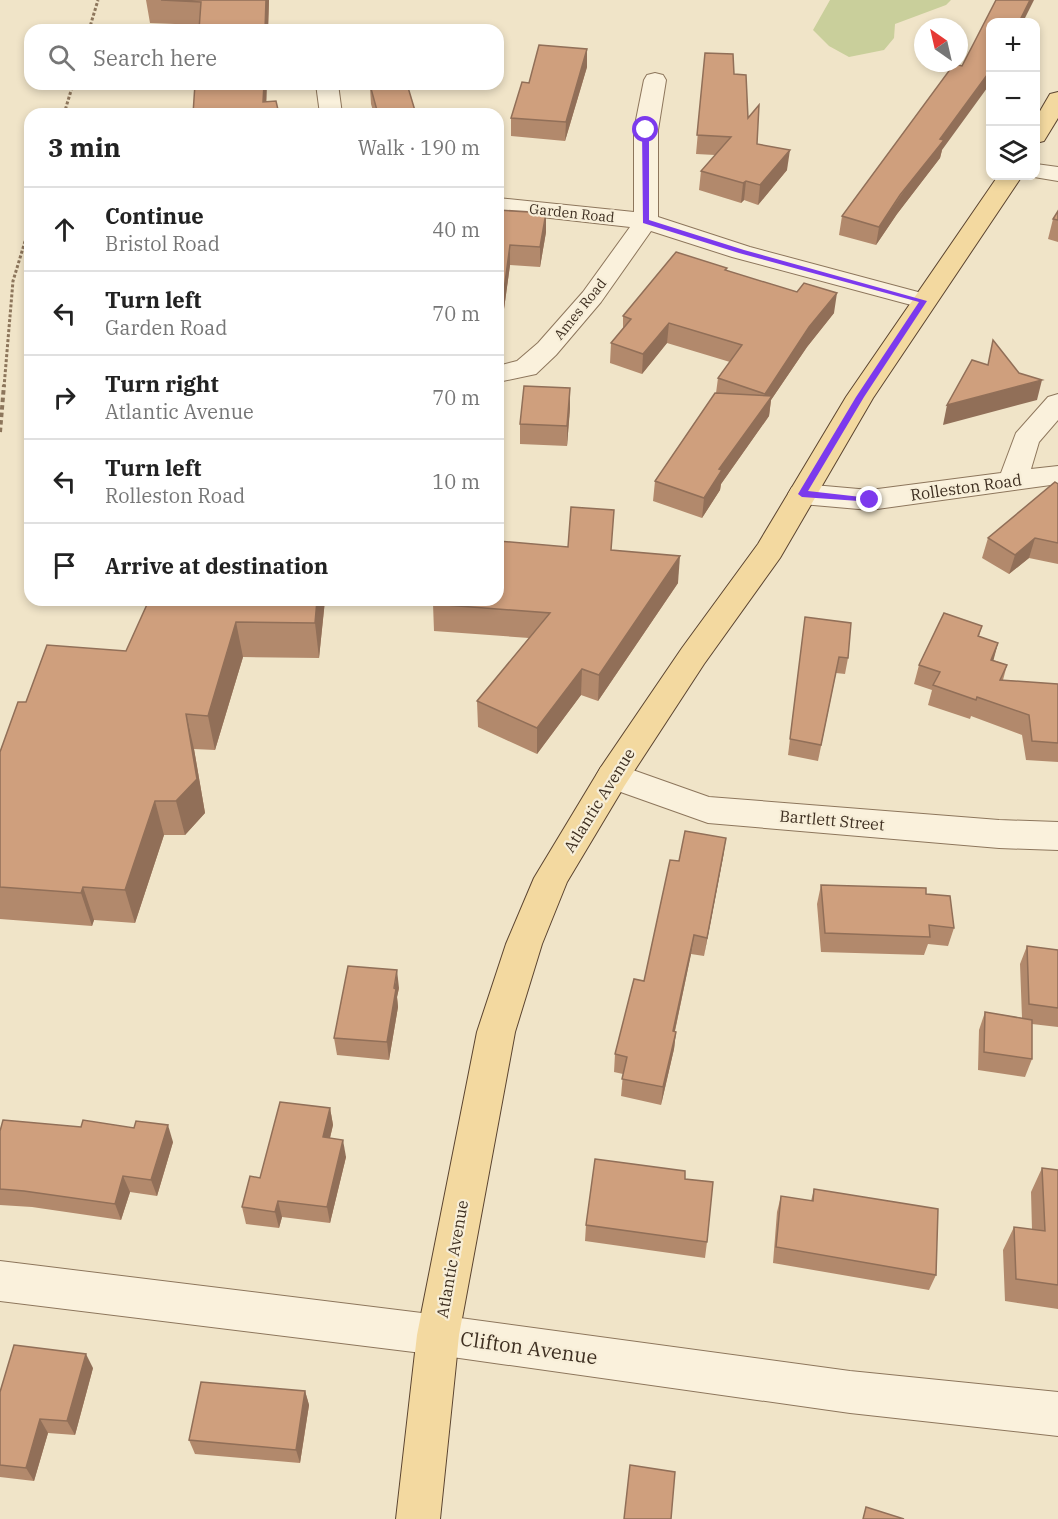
<!DOCTYPE html>
<html lang="en">
<head>
<meta charset="utf-8">
<style>
  body { margin:0; font-family:"IBM Plex Serif",serif; background:#f6f6f6; color:#222 }
  .controls { position:absolute; right:18px; top:18px; display:grid; overflow:hidden; border-radius:12px; box-shadow:0 3px 9px #0003 }
  .controls button { width:54px; height:54px; display:grid; place-items:center; padding:0; border:0; border-bottom:2px solid #e0e0e0; background:#fff; color:#222; font:30px sans-serif }
  .compass { position:absolute; left:914px; top:18px; width:54px; height:54px; border-radius:50%; background:#fff; box-shadow:0 3px 9px #0003; rotate:326deg }
  .stop { position:absolute; width:18px; height:18px; margin:-14px; border:4px solid #7c3aed; border-radius:50%; background:#fff }
  .stop.end { background:#7c3aed; border-color:#fff; box-shadow:0 2px 6px #0008 }
  .list { margin:0; padding:0; list-style:none }
  h2 { display:flex; justify-content:space-between; align-items:center; height:78px; margin:0; padding:0 24px; font-size:26px }
  h2 small { font-size:20px; font-weight:400; color:#767676 }
  .list li { display:grid; grid-template-columns:39px 1fr auto; gap:18px; align-items:center; box-sizing:border-box; height:84px; padding:0 24px; border-top:2px solid #e0e0e0 }
  .list b { display:block; font-size:22px; white-space:nowrap }
  .list p { margin:0; font-size:20px; white-space:nowrap; color:#767676 }
  .list em { font-size:20px; font-style:normal; color:#767676 }
  .icon { flex:none; width:33px; height:33px; fill:none; stroke:currentColor; stroke-width:2; stroke-linecap:round; stroke-linejoin:round }
  .map { position:relative; flex:none; width:1058px; height:1519px; overflow:hidden }
  .search { position:absolute; background:#fff; box-shadow:0 3px 9px #0003; left:24px; top:24px; width:480px; height:66px; display:flex; align-items:center; gap:15px; box-sizing:border-box; padding:0 21px; border-radius:18px; color:#767676; font-size:22px }
  .panel { position:absolute; background:#fff; box-shadow:0 3px 9px #0003; left:24px; top:108px; width:480px; height:498px; border-radius:18px }
  .map>svg:first-child { display:block }
  .green { fill:#c9cf9b }
  .lines { fill:none; stroke-linecap:round; stroke-linejoin:round }
  .street-casing { stroke:#8d765c; stroke-width:2 }
  .primary-casing { stroke:#5b4430; stroke-width:2 }
  .path-far1 { stroke:#8d765c; stroke-width:3; stroke-dasharray:3 2; stroke-linecap:butt }
  .path { stroke:#8d765c; stroke-width:4; stroke-dasharray:4.5 3; stroke-linecap:butt }
  .street { fill:#faf1dc; fill-rule:evenodd }
  .primary { fill:#f3d9a0; fill-rule:evenodd }
  .wall { fill:#b2896c }
  .shaded-wall { fill:#916f58 }
  .building { fill:#cf9f7d; stroke:#916f58; stroke-width:1.5 }
  .route { fill:#7c3aed }
  .labels { text-anchor:middle; stroke-width:4.5; stroke-linejoin:round; paint-order:stroke }
  .far-street-label { font-size:14px; fill:#3d2e20; stroke:#f7eed8 }
  .street-label { font-size:16px; fill:#3d2e20; stroke:#f7eed8 }
  .near-street-label { font-size:20px; fill:#3d2e20; stroke:#f7eed8 }
</style>
</head>
<body>
<div class="map">
<svg width="1058" height="1519" viewBox="0 0 1058 1519">
  <rect width="100%" height="100%" fill="#f0e4c8"/>
  <!-- green -->
  <path class="green" d="M 830,0 L 951,0 L 946,5 L 895,24 L 894,38 L 884,50 L 849,57 L 829,46 L 813,30 Z"/>
  <g class="lines">
    <!-- street casing -->
    <g class="street-casing">
      <g id="street">
        <path d="M 655,73 L 663,75 L 666,80 L 658,130 L 658,217 L 750,247 L 933,296 L 937,301 L 933,306 L 924,309 L 915,306 L 732,257 L 651,231 L 601,302 L 556,355 L 536,374 L 498,382 L 498,366 L 517,361 L 538,343 L 583,292 L 630,227 L 498,212 L 498,198 L 634,212 L 634,130 L 644,80 L 647,75 Z"/>
        <path d="M 316,84 L 338,84 L 342,114 L 320,114 Z"/>
        <path d="M 1036,164 L 1058,167 L 1058,181 L 1028,176 L 1036,176 Z"/>
        <path d="M 1058,394 L 1058,420 L 1039,442 L 1031,469 L 1058,466 L 1058,484 L 870,510 L 802,504 L 792,501 L 788,494 L 792,487 L 802,484 L 870,490 L 1001,473 L 1016,433 L 1048,397 Z"/>
        <path d="M 613,763 L 709,797 L 999,820 L 1058,822 L 1058,850 L 999,848 L 708,823 L 601,785 L 596,776 L 601,767 Z"/>
        <path d="M 0,1261 L 438,1315 L 850,1371 L 1058,1392 L 1058,1436 L 850,1413 L 438,1355 L 0,1301 Z"/>
      </g>
    </g>
    <!-- primary casing -->
    <g class="primary-casing">
      <g id="primary">
        <path d="M 1058,92 L 1058,118 L 1044,141 L 1036,143 L 1036,118 L 1050,94 Z"/>
        <path d="M 998,176 L 1022,176 L 873,398 L 780,558 L 704,664 L 625,785 L 567,882 L 542,944 L 515,1032 L 459,1335 L 440,1519 L 396,1519 L 417,1335 L 477,1032 L 506,944 L 534,878 L 601,767 L 682,648 L 758,544 L 846,397 Z"/>
      </g>
    </g>
    <!-- path-far1 -->
    <g class="path-far1">
      <path d="M 89,30 L 98,0"/>
      <path d="M 64,114 L 73,84"/>
      <path d="M 4,387 L 13,281 L 30,225"/>
    </g>
    <!-- path -->
    <path class="path" d="M 0,432 L 4,385"/>
    <!-- street -->
    <use href="#street" class="street"/>
    <!-- primary -->
    <use href="#primary" class="primary"/>
  </g>
  <!-- wall -->
  <g class="wall">
    <path d="M 146,0 L 269,0 L 268,30 L 199,30 L 200,25 L 150,23 Z"/>
    <path d="M 587,49 L 587,67 L 565,141 L 511,136 L 511,118 L 529,83 Z"/>
    <path d="M 705,53 L 734,74 L 757,144 L 787,170 L 758,205 L 744,200 L 741,203 L 699,190 L 701,171 L 715,155 L 696,154 Z"/>
    <path d="M 360,84 L 407,84 L 416,114 L 374,114 L 371,104 L 370,88 L 360,89 Z"/>
    <path d="M 942,150 L 940,158 L 897,214 L 876,245 L 839,235 L 842,216 Z"/>
    <path d="M 498,210 L 546,232 L 540,267 L 510,265 L 504,309 L 498,309 Z"/>
    <path d="M 1058,211 L 1058,242 L 1048,239 L 1053,219 Z"/>
    <path d="M 727,271 L 834,313 L 807,347 L 771,400 L 769,416 L 721,484 L 720,490 L 702,518 L 653,501 L 655,481 L 716,393 L 718,378 L 730,362 L 667,343 L 642,374 L 610,363 L 611,343 L 623,329 L 623,316 Z"/>
    <path d="M 570,408 L 567,446 L 520,444 L 520,424 Z"/>
    <path d="M 1058,484 L 1058,564 L 1029,558 L 1009,574 L 982,558 L 988,538 Z"/>
    <path d="M 612,550 L 678,583 L 598,701 L 581,695 L 537,754 L 478,727 L 477,701 L 529,638 L 434,631 L 433,604 Z"/>
    <path d="M 325,600 L 319,658 L 243,657 L 215,750 L 194,749 L 205,813 L 185,835 L 164,835 L 135,923 L 94,920 L 92,926 L 0,919 L 0,752 L 26,702 L 126,651 Z"/>
    <path d="M 805,617 L 848,658 L 845,674 L 836,673 L 818,761 L 788,755 Z"/>
    <path d="M 982,626 L 979,636 L 998,643 L 993,660 L 1007,665 L 1003,680 L 1058,684 L 1058,762 L 1026,760 L 1022,735 L 971,716 L 970,719 L 928,705 L 932,690 L 914,684 L 919,665 Z"/>
    <path d="M 726,838 L 723,857 L 704,956 L 691,954 L 675,1031 L 676,1032 L 674,1049 L 661,1105 L 621,1096 L 623,1074 L 614,1072 L 615,1054 L 644,981 L 679,861 Z"/>
    <path d="M 821,885 L 926,894 L 954,928 L 948,946 L 928,944 L 924,955 L 821,952 L 817,904 Z"/>
    <path d="M 1027,946 L 1058,950 L 1058,1027 L 1032,1024 L 1032,1059 L 1025,1077 L 978,1070 L 979,1030 L 985,1012 L 1022,1018 L 1020,964 Z"/>
    <path d="M 399,988 L 397,997 L 398,1007 L 389,1060 L 337,1055 L 334,1038 Z"/>
    <path d="M 330,1108 L 333,1125 L 330,1138 L 346,1157 L 330,1223 L 282,1217 L 279,1228 L 246,1224 L 242,1207 L 260,1178 Z"/>
    <path d="M 0,1131 L 173,1142 L 157,1196 L 130,1192 L 121,1220 L 32,1207 L 0,1205 Z"/>
    <path d="M 1042,1168 L 1058,1170 L 1058,1309 L 1005,1301 L 1003,1250 L 1014,1227 L 1032,1230 L 1031,1192 Z"/>
    <path d="M 685,1179 L 707,1242 L 705,1258 L 585,1241 L 586,1225 Z"/>
    <path d="M 814,1189 L 936,1275 L 929,1290 L 773,1263 L 777,1212 L 781,1196 L 811,1201 Z"/>
    <path d="M 93,1368 L 75,1435 L 48,1433 L 34,1481 L 0,1477 L 0,1392 Z"/>
    <path d="M 305,1391 L 309,1405 L 300,1463 L 195,1454 L 189,1440 Z"/>
  </g>
  <!-- shaded-wall -->
  <g class="shaded-wall">
    <path d="M 266,0 L 269,0 L 268,30 L 265,30 Z"/>
    <path d="M 1030,0 L 1034,0 L 1023,22 L 1019,22 Z"/>
    <path d="M 587,49 L 587,67 L 565,141 L 566,122 Z"/>
    <path d="M 990,71 L 990,84 L 942,150 L 940,158 L 897,214 L 876,245 L 879,227 L 940,139 Z"/>
    <path d="M 264,84 L 267,84 L 266,114 L 263,102 Z"/>
    <path d="M 790,150 L 787,170 L 758,205 L 760,185 Z"/>
    <path d="M 746,181 L 744,200 L 741,203 L 743,183 Z"/>
    <path d="M 546,213 L 546,232 L 540,267 L 540,247 Z"/>
    <path d="M 510,245 L 510,265 L 504,309 L 504,290 Z"/>
    <path d="M 837,293 L 834,313 L 807,347 L 771,400 L 769,416 L 721,484 L 720,490 L 702,518 L 704,498 L 719,469 L 763,408 L 765,394 L 809,327 Z"/>
    <path d="M 669,323 L 667,343 L 642,374 L 643,354 Z"/>
    <path d="M 1042,380 L 1037,400 L 943,425 L 947,405 Z"/>
    <path d="M 570,388 L 570,408 L 567,446 L 567,426 Z"/>
    <path d="M 1035,538 L 1029,558 L 1009,574 L 1015,555 Z"/>
    <path d="M 680,556 L 678,583 L 598,701 L 599,675 Z"/>
    <path d="M 317,600 L 325,600 L 319,658 L 315,623 Z"/>
    <path d="M 236,622 L 243,657 L 215,750 L 208,716 Z"/>
    <path d="M 998,643 L 993,662 L 991,660 Z"/>
    <path d="M 582,669 L 581,695 L 537,754 L 537,728 Z"/>
    <path d="M 186,714 L 194,749 L 205,813 L 185,835 L 176,801 Z"/>
    <path d="M 155,801 L 164,835 L 135,923 L 125,890 Z"/>
    <path d="M 726,838 L 723,857 L 704,956 L 707,938 Z"/>
    <path d="M 83,887 L 94,920 L 92,926 L 81,893 Z"/>
    <path d="M 694,935 L 691,954 L 671,1049 L 673,1031 Z"/>
    <path d="M 397,970 L 399,988 L 397,997 L 398,1007 L 389,1060 L 387,1042 Z"/>
    <path d="M 676,1032 L 674,1049 L 661,1105 L 663,1087 Z"/>
    <path d="M 330,1108 L 333,1125 L 326,1154 L 323,1137 Z"/>
    <path d="M 168,1125 L 173,1142 L 157,1196 L 151,1180 Z"/>
    <path d="M 343,1140 L 346,1157 L 330,1223 L 327,1207 Z"/>
    <path d="M 123,1176 L 130,1192 L 121,1220 L 115,1204 Z"/>
    <path d="M 278,1201 L 282,1217 L 279,1228 L 275,1212 Z"/>
    <path d="M 86,1354 L 93,1368 L 75,1435 L 67,1421 Z"/>
    <path d="M 305,1391 L 309,1405 L 300,1463 L 296,1450 Z"/>
    <path d="M 40,1419 L 48,1433 L 34,1481 L 26,1468 Z"/>
  </g>
  <!-- building -->
  <g class="building">
    <path d="M 161,0 L 266,0 L 265,30 L 199,30 L 201,2 Z"/>
    <path d="M 996,0 L 1030,0 L 1019,22 L 990,22 L 990,71 L 940,139 L 944,140 L 900,195 L 879,227 L 842,216 L 954,64 L 962,66 Z"/>
    <path d="M 539,45 L 587,49 L 566,122 L 511,118 L 522,82 L 529,83 Z"/>
    <path d="M 705,53 L 733,54 L 734,74 L 746,75 L 748,118 L 759,105 L 757,144 L 790,150 L 760,185 L 746,181 L 743,183 L 701,171 L 731,137 L 697,135 Z"/>
    <path d="M 195,84 L 264,84 L 263,102 L 276,101 L 279,114 L 193,114 Z"/>
    <path d="M 381,84 L 407,84 L 416,114 L 378,114 L 370,85 Z"/>
    <path d="M 498,210 L 546,213 L 540,247 L 510,245 L 504,290 L 498,289 Z"/>
    <path d="M 1058,211 L 1058,220 L 1053,219 Z"/>
    <path d="M 676,252 L 727,268 L 725,270 L 797,292 L 804,283 L 837,293 L 809,327 L 765,394 L 718,378 L 742,345 L 669,323 L 643,354 L 611,343 L 631,319 L 623,316 Z"/>
    <path d="M 993,340 L 1019,373 L 1042,380 L 947,405 L 972,360 L 988,365 Z"/>
    <path d="M 524,386 L 570,388 L 567,426 L 520,424 Z"/>
    <path d="M 715,393 L 772,396 L 719,469 L 722,470 L 704,498 L 655,481 Z"/>
    <path d="M 1055,482 L 1058,484 L 1058,543 L 1035,538 L 1015,555 L 988,538 Z"/>
    <path d="M 571,507 L 614,510 L 611,550 L 680,556 L 599,675 L 582,669 L 537,728 L 477,701 L 550,613 L 433,604 L 433,600 L 498,600 L 498,541 L 568,547 Z"/>
    <path d="M 149,600 L 317,600 L 315,623 L 236,622 L 208,716 L 186,714 L 197,779 L 176,801 L 155,801 L 125,890 L 83,887 L 81,893 L 0,887 L 0,752 L 18,702 L 26,702 L 47,645 L 126,651 Z"/>
    <path d="M 944,613 L 982,626 L 978,636 L 998,643 L 991,660 L 1007,665 L 1000,680 L 1058,684 L 1058,743 L 1032,741 L 1029,715 L 977,697 L 976,700 L 933,685 L 940,672 L 919,665 Z"/>
    <path d="M 805,617 L 851,623 L 848,658 L 839,657 L 821,745 L 790,739 Z"/>
    <path d="M 685,831 L 726,838 L 707,938 L 694,935 L 673,1031 L 676,1032 L 663,1087 L 622,1079 L 627,1057 L 615,1054 L 634,979 L 644,981 L 670,860 L 679,861 Z"/>
    <path d="M 821,885 L 926,888 L 926,894 L 950,896 L 954,928 L 929,925 L 930,937 L 825,933 Z"/>
    <path d="M 1027,946 L 1058,950 L 1058,1008 L 1029,1004 Z"/>
    <path d="M 348,966 L 397,970 L 394,988 L 396,989 L 387,1042 L 334,1038 Z"/>
    <path d="M 985,1012 L 1032,1020 L 1032,1059 L 984,1052 Z"/>
    <path d="M 280,1102 L 330,1108 L 323,1137 L 343,1140 L 327,1207 L 278,1201 L 275,1212 L 242,1207 L 250,1176 L 260,1178 Z"/>
    <path d="M 3,1120 L 81,1127 L 83,1120 L 134,1128 L 136,1121 L 168,1125 L 151,1180 L 123,1176 L 115,1204 L 24,1191 L 0,1189 L 0,1131 Z"/>
    <path d="M 595,1159 L 685,1171 L 685,1179 L 713,1182 L 707,1242 L 586,1225 Z"/>
    <path d="M 1042,1168 L 1058,1170 L 1058,1285 L 1016,1279 L 1014,1227 L 1045,1231 Z"/>
    <path d="M 814,1189 L 938,1209 L 936,1275 L 776,1247 L 781,1196 L 813,1201 Z"/>
    <path d="M 14,1345 L 86,1354 L 67,1421 L 40,1419 L 26,1468 L 0,1465 L 0,1392 Z"/>
    <path d="M 201,1382 L 305,1391 L 296,1450 L 189,1440 Z"/>
    <path d="M 630,1465 L 675,1472 L 671,1519 L 624,1519 Z"/>
    <path d="M 866,1507 L 904,1519 L 863,1519 Z"/>
  </g>
  <!-- route -->
  <path class="route" d="M 646,128 L 649,130 L 649,220 L 744,250 L 927,301 L 864,397 L 808,491 L 870,498 L 873,498 L 873,502 L 802,497 L 798,494 L 856,397 L 919,302 L 739,253 L 643,223 L 642,130 Z"/>
  <g class="labels">
    <!-- far-street labels -->
    <g class="far-street-label">
      <text transform="translate(572 213) rotate(6)" y="5">Garden Road</text>
      <text transform="translate(580 309) rotate(-51)" y="5">Ames Road</text>
    </g>
    <!-- street labels -->
    <g class="street-label">
      <text transform="translate(966 487) rotate(-8)" y="6">Rolleston Road</text>
      <text transform="translate(599 800) rotate(-58)" y="6">Atlantic Avenue</text>
      <text transform="translate(832 820) rotate(5)" y="6">Bartlett Street</text>
      <text transform="translate(452 1259) rotate(-80)" y="6">Atlantic Avenue</text>
    </g>
    <!-- near-street labels -->
    <g class="near-street-label">
      <text transform="translate(529 1348) rotate(8)" y="7">Clifton Avenue</text>
    </g>
  </g>
</svg>
<div class="controls">
<button>+</button>
<button>−</button>
<button><svg class="icon" aria-label="layers" viewBox="0 0 24 24"><path d="M12 4l9 5-9 5-9-5zM3 14l9 5 9-5"/></svg></button>
</div>
<svg class="compass" viewBox="-18 -18 36 36"><path d="M0-13l5 13h-10z" fill="#e53935"/><path d="M0 13l5-13h-10z" fill="#767676"/></svg>
<div class="stop" style="left:646px;top:130px"></div>
<div class="stop end" style="left:870px;top:500px"></div>
<div class="search"><svg class="icon" aria-label="search" viewBox="0 0 24 24"><circle cx="10" cy="10" r="6"/><path d="M15 15l6 6"/></svg>Search here</div>
<section class="panel">
<h2>3 min<small>Walk · 190 m</small></h2>
<ul class="list">
<li><svg class="icon" aria-label="ahead" viewBox="0 0 24 24"><path d="M12 20V5M6 11l6-6 6 6"/></svg><div><b>Continue</b><p>Bristol Road</p></div><em>40 m</em></li>
<li><svg class="icon" aria-label="left" viewBox="0 0 24 24"><path d="M17 20v-9H6M10 6l-5 5 5 5"/></svg><div><b>Turn left</b><p>Garden Road</p></div><em>70 m</em></li>
<li><svg class="icon" aria-label="right" viewBox="0 0 24 24"><path d="M7 20v-9h11M14 6l5 5-5 5"/></svg><div><b>Turn right</b><p>Atlantic Avenue</p></div><em>70 m</em></li>
<li><svg class="icon" aria-label="left" viewBox="0 0 24 24"><path d="M17 20v-9H6M10 6l-5 5 5 5"/></svg><div><b>Turn left</b><p>Rolleston Road</p></div><em>10 m</em></li>
<li><svg class="icon" aria-label="arrive" viewBox="0 0 24 24"><path d="M6 21V4h12l-3 4 3 4H6"/></svg><div><b>Arrive at destination</b></div></li>
</ul>
</section>
</div>
</body>
</html>
